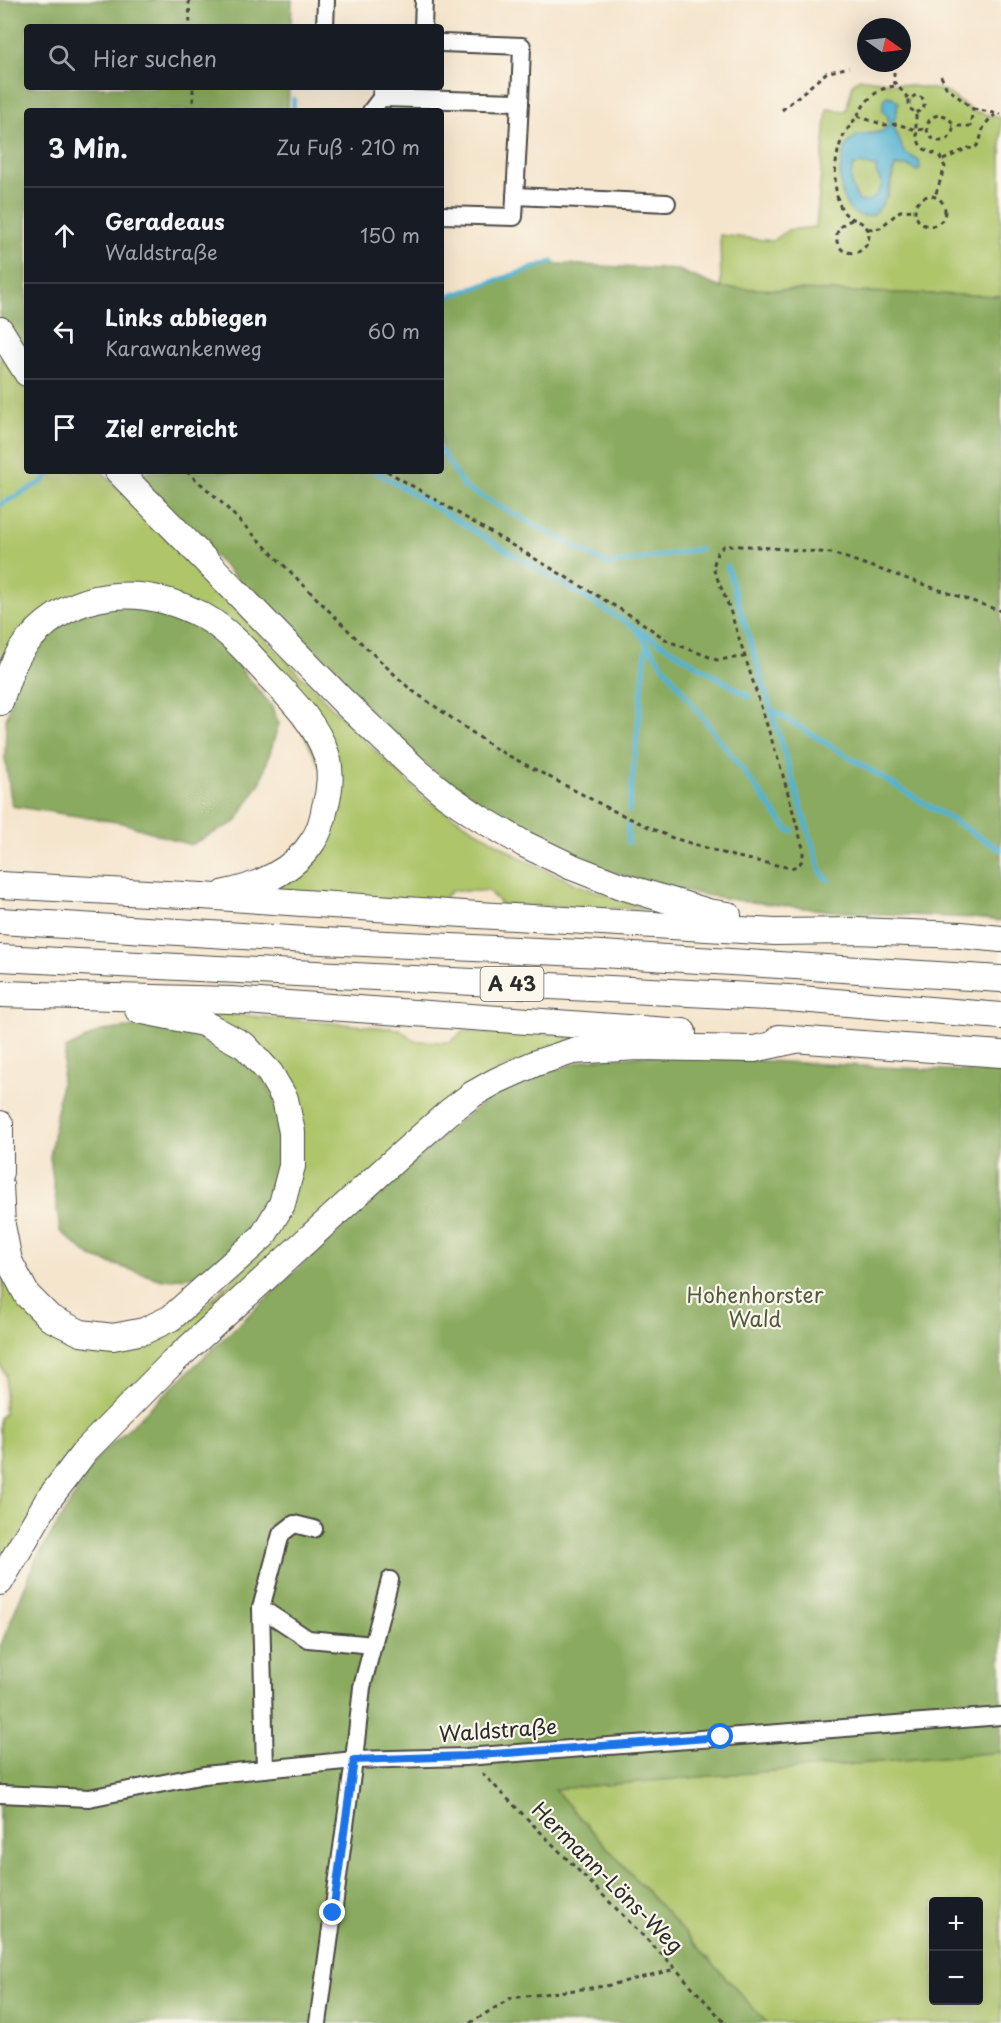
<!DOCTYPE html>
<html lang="de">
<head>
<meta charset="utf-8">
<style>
  body { margin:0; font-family:"Playpen Sans",sans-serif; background:#242831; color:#f1f3f6 }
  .controls { position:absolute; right:18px; bottom:18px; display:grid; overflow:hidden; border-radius:6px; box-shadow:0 6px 24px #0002 }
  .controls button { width:54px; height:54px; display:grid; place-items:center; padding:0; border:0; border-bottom:2px solid #363941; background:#171b24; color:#f1f3f6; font:30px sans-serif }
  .compass { position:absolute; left:857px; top:18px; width:54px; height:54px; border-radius:50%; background:#171b24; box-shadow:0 6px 24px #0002; rotate:104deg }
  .stop { position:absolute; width:18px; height:18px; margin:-14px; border:4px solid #1a73e8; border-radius:50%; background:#fff }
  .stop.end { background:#1a73e8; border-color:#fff; box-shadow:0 2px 6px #0008 }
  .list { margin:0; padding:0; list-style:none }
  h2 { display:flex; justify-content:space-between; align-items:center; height:78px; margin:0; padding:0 24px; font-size:26px }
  h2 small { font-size:20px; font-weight:400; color:#9ea1a6 }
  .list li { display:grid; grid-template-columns:39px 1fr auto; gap:18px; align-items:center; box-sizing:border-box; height:96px; padding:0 24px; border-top:2px solid #363941 }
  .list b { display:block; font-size:22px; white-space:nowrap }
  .list p { margin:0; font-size:20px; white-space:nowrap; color:#9ea1a6 }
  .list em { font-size:20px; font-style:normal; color:#9ea1a6 }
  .icon { flex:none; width:33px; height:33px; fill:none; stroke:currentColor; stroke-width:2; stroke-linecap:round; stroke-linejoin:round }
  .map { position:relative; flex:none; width:1001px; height:2023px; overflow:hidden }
  .search { position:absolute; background:#171b24; box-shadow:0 6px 24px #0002; left:24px; top:24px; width:420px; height:66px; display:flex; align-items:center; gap:15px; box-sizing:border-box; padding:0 21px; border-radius:6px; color:#9ea1a6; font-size:22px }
  .panel { position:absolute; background:#171b24; box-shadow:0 6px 24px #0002; left:24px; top:108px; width:420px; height:366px; border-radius:6px }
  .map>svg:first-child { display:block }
  .green { fill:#aec56b; stroke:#6c784b; stroke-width:1.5; fill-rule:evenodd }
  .forest { fill:#8aaa5f; stroke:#5a6a45; stroke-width:1.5 }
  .water { fill:#53b2d1; stroke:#3f6e7e; stroke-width:1.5; fill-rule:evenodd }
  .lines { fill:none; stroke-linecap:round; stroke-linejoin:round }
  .stream { stroke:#53b2d1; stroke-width:5 }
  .minor-casing { stroke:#494743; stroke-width:20 }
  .highway-casing { stroke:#494743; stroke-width:28 }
  .path { stroke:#494743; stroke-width:3; stroke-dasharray:4.5 4.5; stroke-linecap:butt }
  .minor { stroke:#fff; stroke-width:16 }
  .highway { stroke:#fff; stroke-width:26 }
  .route { stroke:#1a73e8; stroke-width:8 }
  .labels { text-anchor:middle; stroke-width:4.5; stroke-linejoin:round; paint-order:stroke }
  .shield { fill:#fbf7ec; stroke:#696865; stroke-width:1.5 }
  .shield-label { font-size:20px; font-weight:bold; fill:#2b2b2b }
  .park-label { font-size:21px; fill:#52593e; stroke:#fbf7ec }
  .street-label { font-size:21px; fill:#2b2b2b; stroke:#fbf7ec }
</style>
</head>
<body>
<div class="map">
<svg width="1001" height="2023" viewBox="0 0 1001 2023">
  <rect width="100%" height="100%" fill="#fbf7ec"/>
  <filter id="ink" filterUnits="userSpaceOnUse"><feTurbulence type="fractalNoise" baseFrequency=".0167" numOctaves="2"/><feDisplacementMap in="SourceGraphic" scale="12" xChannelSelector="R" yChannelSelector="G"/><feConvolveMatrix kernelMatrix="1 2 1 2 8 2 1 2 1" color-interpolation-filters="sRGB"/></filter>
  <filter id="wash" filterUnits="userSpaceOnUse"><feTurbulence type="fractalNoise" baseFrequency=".008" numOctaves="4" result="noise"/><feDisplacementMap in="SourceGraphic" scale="24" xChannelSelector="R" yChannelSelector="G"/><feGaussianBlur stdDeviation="1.35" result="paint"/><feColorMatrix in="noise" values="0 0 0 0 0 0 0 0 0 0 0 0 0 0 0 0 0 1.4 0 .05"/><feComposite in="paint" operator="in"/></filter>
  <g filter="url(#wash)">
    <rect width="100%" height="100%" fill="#f5e5cd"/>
    <!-- green -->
    <g class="green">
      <path d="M 859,78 L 945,91 L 973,111 L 1001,118 L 1001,296 L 721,288 L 720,235 L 773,241 L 788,230 L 816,227 L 827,109 L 846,111 L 853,84 ZM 892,97 L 898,102 L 896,117 L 892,122 L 904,152 L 919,161 L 920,170 L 917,171 L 909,166 L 895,167 L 888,196 L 873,215 L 842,195 C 839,169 837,144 866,134 C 874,131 881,135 888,127 L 888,116 L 883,111 L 884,106 Z"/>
      <path d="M 859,164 L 877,167 L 876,172 L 882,184 C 879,195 871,204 859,202 C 851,187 848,183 853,166 Z"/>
      <path d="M 0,357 L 27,390 L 27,471 L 101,471 L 353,729 L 425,799 L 524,860 L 578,885 L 647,909 L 502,905 L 488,891 L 451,891 L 440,902 L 267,894 L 338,802 L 266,660 L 0,672 Z"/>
      <path d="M 191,1011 L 400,1029 L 414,1041 L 450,1042 L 464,1031 L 625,1036 L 503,1067 L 167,1357 L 0,1562 L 0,1417 L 4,1414 L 6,1375 L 0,1365 L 3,1280 L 29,1314 L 84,1343 L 120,1350 L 185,1326 L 270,1243 Z"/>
      <path d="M 1001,1752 L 1001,2023 L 767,2023 L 553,1789 ZM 934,1902 L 978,1902 L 978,2000 L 934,2000 Z"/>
    </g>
    <!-- forest -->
    <g class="forest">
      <path d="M 0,0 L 292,0 L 291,27 L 27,27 L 27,87 L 289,87 L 288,111 L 27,111 L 27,358 L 0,317 Z"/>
      <path d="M 543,263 L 678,270 L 721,288 L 1001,296 L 1001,921 L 973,918 L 841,912 L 742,901 L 674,890 L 605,870 L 538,843 L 422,762 L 128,471 L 441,471 L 441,300 Z"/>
      <path d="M 126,603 L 189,619 L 242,659 L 239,667 L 271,705 L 279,724 L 261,781 L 236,822 L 190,845 L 123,823 L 12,806 L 5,758 L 6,721 L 14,686 L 31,654 L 70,617 Z"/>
      <path d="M 162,1024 L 198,1033 L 226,1045 L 254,1067 L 273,1096 L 281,1121 L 283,1170 L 260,1223 L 207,1275 L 162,1280 L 91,1257 L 60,1231 L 50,1157 L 66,1049 L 101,1031 Z"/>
      <path d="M 647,1055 L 1001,1073 L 1001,1752 L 554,1789 L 767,2023 L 0,2023 L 0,1647 L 36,1559 L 97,1458 L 291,1275 L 455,1124 L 489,1099 L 533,1076 L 586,1060 Z"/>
    </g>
    <!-- water -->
    <path class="water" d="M 887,96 L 892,97 L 898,102 L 896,117 L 892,122 L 904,152 L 919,161 L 920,170 L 917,171 L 909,166 L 895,166 C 888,185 890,200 873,215 C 836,226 834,162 849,142 C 859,129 878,138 888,127 L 888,116 L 883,112 L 883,100 ZM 859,164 L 877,167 L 876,172 L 882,184 C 879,195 871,204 859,201 C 851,187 849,183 853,166 Z"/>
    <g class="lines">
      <!-- stream -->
      <g class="stream">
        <path d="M 293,111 L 294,99"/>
        <path d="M 441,299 L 552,262"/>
        <path d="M 441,450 L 464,487 L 609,565 L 700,549"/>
        <path d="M 375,471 L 750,697"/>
        <path d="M 0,505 L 42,482 L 53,471"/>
        <path d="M 727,566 L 821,872 L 828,880"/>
        <path d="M 638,632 L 788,830 L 793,831"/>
        <path d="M 772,710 L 1001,850"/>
        <path d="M 629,811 L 647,643"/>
        <path d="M 628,842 L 628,826"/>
      </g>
    </g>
  </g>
  <g filter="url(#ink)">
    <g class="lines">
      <!-- minor casing -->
      <g class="minor-casing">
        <g id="minor">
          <path d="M 325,27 L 326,0"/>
          <path d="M 423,27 L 424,0"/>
          <path d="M 382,87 L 381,98 L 520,102 L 522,46 L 441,43"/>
          <path d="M 371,111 L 381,98"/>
          <path d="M 515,196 L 667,203"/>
          <path d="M 441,215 L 514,217 L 520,102"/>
          <path d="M 261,1608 L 308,1639 L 374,1645"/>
          <path d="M 265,1769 L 261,1608 L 281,1534 L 294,1524 L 314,1529"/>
          <path d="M 0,1794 L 89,1798 L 204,1775 L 354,1760 L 466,1757 L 1001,1716"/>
          <path d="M 318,2023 L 354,1760 L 362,1687 L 390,1580"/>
        </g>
      </g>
      <!-- highway casing -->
      <g class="highway-casing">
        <g id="highway">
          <path d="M 0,330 L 27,373"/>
          <path d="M 118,471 L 344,702 L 417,771 L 446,795 L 478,817 L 524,844 L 572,867 L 618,885 L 708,912 L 728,915"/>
          <path d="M 0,702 C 7,681 13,657 29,640 C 75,588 143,584 203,616 C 229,630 250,655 270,677 C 291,699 316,724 326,754 C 332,770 330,791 325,807 C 323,819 320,831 313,841 C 295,870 257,887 225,893"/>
          <path d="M 0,885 L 202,896 L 478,915 L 775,932 L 856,931 L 961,935 L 1001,939"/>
          <path d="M 0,921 L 322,941 L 602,954 L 1001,979"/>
          <path d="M 0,958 L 788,998 L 1001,1016"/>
          <path d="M 0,994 L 231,1000 L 683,1032"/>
          <path d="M 779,1038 L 1001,1054"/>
          <path d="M 0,1124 L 0,1172"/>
          <path d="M 0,1185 L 2,1225 L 9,1261 L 27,1295 L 50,1318 L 81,1333 L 113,1337 L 144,1331 L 171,1318 L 263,1236 L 282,1204 L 292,1166 L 292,1132 L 285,1099 L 270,1073 L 245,1046 L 203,1023 L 138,1010"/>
          <path d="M 0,1582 L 48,1500 L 86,1450 L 173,1362 L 397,1158 L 449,1112 L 473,1094 L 496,1081 L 536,1063 L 573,1051 L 638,1047 L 754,1049 L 795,1040"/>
        </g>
      </g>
      <!-- path -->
      <g class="path">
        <path d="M 189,0 L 190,27"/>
        <path d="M 894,72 L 894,82 L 909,99"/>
        <path d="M 941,76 L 946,87 L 973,109 L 970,126 L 952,126"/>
        <path d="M 973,109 L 1001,114"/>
        <path d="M 782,110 L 826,73 L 849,67"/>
        <path d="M 193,111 L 193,87"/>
        <path d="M 916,113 L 923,109 C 926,102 924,97 916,95 L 909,99 L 909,108 L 916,113 L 916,130 L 927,129"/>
        <circle cx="940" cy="128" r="13"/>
        <path d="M 857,116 C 867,99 876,88 896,86"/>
        <path d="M 943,160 L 968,148 L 974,149 C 986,137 976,129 995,115"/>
        <circle cx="930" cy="211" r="15"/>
        <path d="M 852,220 C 827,227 835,258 857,252 C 866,250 871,239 868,230 C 863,219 849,221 843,211 C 831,194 834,153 844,135 C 848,128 853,122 857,116 L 885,125 L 897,124 L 916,130 C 919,149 922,149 939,155 L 945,167 L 935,196"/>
        <path d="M 868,229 L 880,228 L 900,211 L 914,210"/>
        <path d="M 186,471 L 216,497 L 356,638 L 410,689 L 496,749 L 612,810 L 670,837 L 733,856 L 791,868 L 799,865 L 803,859 L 803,848 L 782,772 L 729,607 L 713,568 L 717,553 L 724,546 L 748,546 L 832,553 L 1001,611"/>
        <path d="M 387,471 L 635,618 L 668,641 L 717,660 L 744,657"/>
        <path d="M 482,1773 L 676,1969 L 725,2023"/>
        <path d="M 470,2023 L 511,1998 L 606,1986 L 676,1969"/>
      </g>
      <!-- minor -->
      <use href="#minor" class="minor"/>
      <!-- highway -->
      <use href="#highway" class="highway"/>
    </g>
  </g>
  <g class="lines" filter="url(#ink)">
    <!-- route -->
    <path class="route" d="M 333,1913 L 354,1760 L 466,1756 L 721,1737"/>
  </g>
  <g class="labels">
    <!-- shield labels -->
    <rect class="shield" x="480.5" y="967" width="63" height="34" rx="4.5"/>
    <g class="shield-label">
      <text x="512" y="991">A 43</text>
    </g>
    <!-- park labels -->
    <g class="park-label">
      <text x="755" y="1303">Hohenhorster<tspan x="755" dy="24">Wald</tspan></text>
    </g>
    <!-- street labels -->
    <g class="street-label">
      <text transform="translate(498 1731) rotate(-4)" y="7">Waldstraße</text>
      <text transform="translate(607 1878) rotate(45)" y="7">Hermann-Löns-Weg</text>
    </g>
  </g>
</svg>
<div class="controls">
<button>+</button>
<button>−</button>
</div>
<svg class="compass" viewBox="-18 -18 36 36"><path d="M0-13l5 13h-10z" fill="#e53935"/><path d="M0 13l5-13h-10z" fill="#9ea1a6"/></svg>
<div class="stop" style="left:721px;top:1737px"></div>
<div class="stop end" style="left:333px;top:1913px"></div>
<div class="search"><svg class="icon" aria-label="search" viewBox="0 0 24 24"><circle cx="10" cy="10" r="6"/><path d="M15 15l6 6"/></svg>Hier suchen</div>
<section class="panel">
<h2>3 Min.<small>Zu Fuß · 210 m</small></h2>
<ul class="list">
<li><svg class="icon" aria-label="ahead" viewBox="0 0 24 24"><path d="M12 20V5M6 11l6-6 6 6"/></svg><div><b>Geradeaus</b><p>Waldstraße</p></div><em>150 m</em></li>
<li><svg class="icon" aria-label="left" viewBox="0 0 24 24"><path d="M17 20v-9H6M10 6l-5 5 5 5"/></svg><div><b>Links abbiegen</b><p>Karawankenweg</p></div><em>60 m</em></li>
<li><svg class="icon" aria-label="arrive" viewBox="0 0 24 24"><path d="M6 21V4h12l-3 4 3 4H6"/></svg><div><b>Ziel erreicht</b></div></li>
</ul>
</section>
</div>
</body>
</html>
